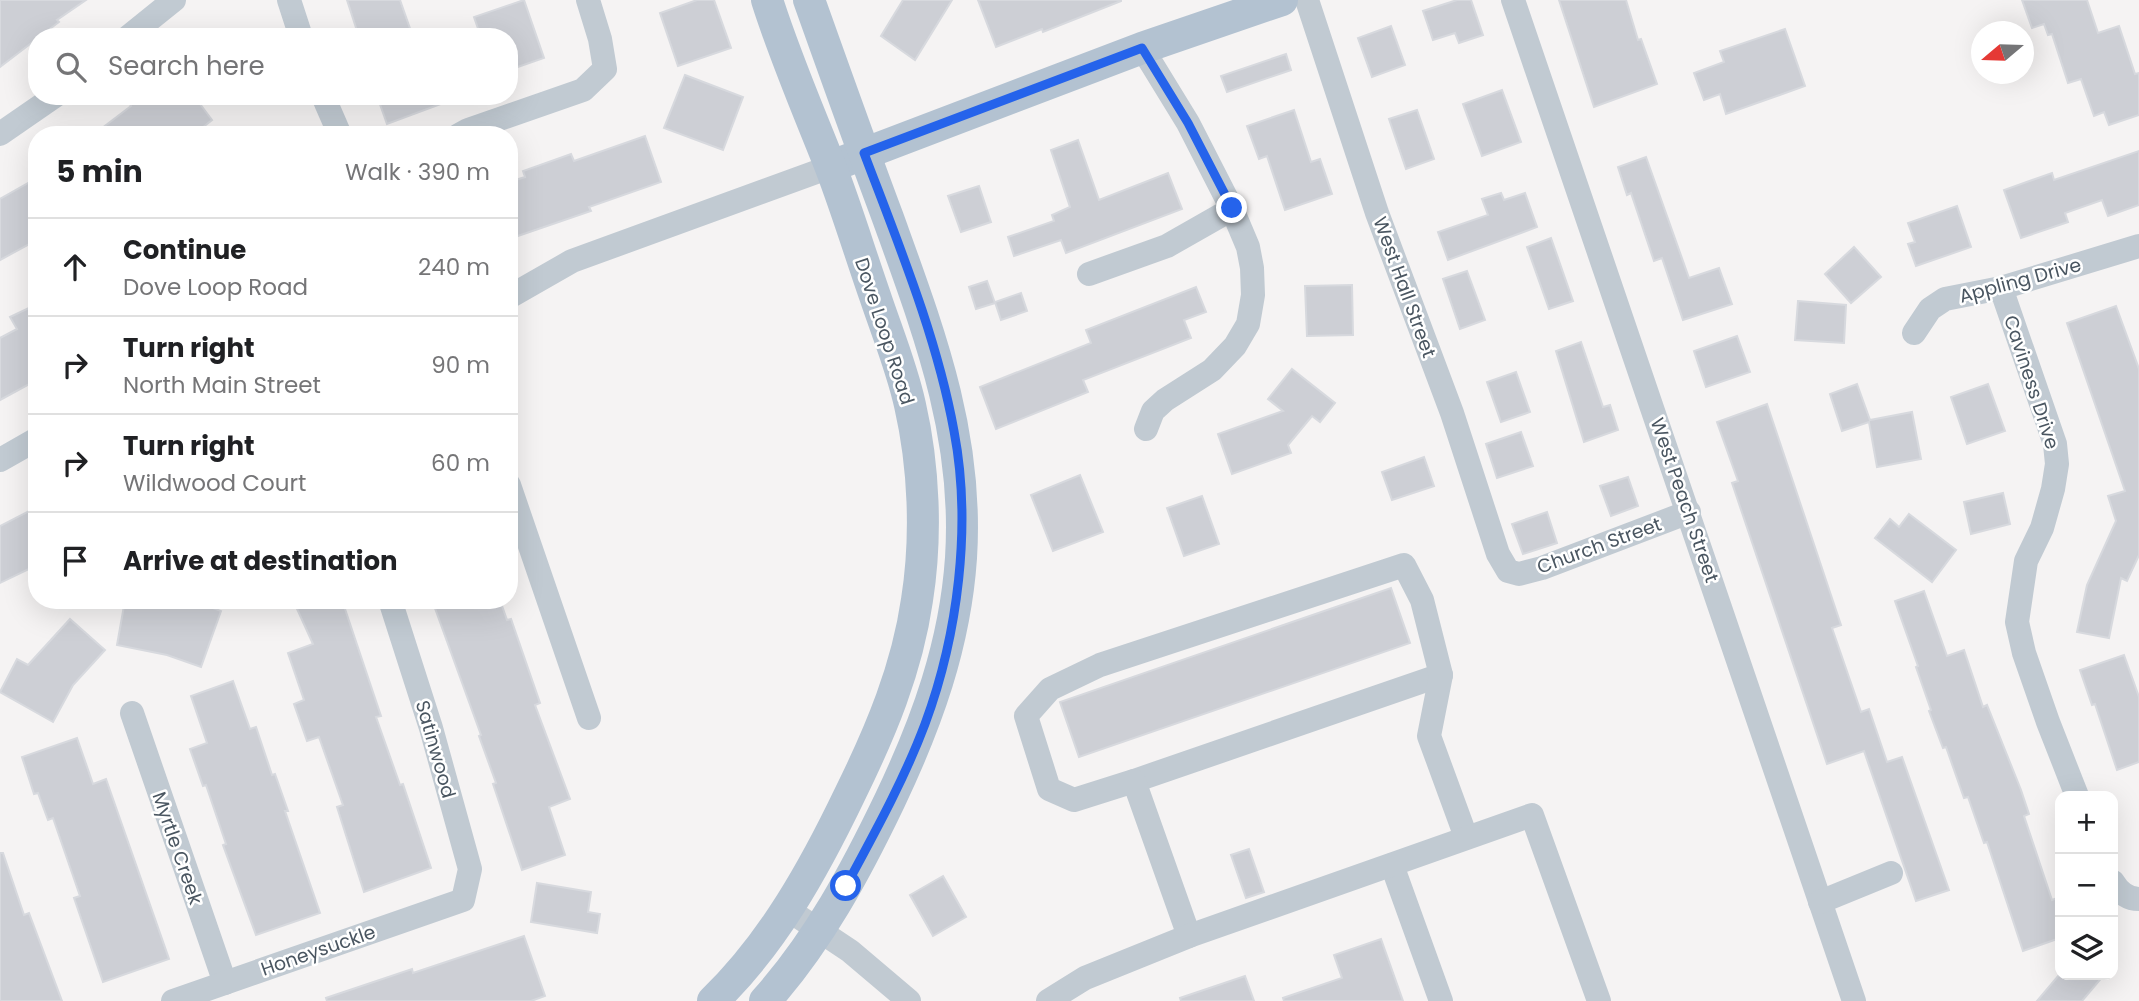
<!DOCTYPE html>
<html lang="en">
<head>
<meta charset="utf-8">
<style>
  body { margin:0; font-family:Poppins,sans-serif; background:#f6f6f6; color:#202124 }
  .controls { position:absolute; right:21px; bottom:21px; display:grid; overflow:hidden; border-radius:14px; box-shadow:0 7px 28px #0002 }
  .controls button { width:63px; height:63px; display:grid; place-items:center; padding:0; border:0; border-bottom:2px solid #e0e0e0; background:#fff; color:#202124; font:35px sans-serif }
  .compass { position:absolute; left:1971px; top:21px; width:63px; height:63px; border-radius:50%; background:#fff; box-shadow:0 7px 28px #0002; rotate:251deg }
  .stop { position:absolute; width:21px; height:21px; margin:-16px; border:5px solid #2563eb; border-radius:50%; background:#fff }
  .stop.end { background:#2563eb; border-color:#fff; box-shadow:0 2px 7px #0008 }
  .list { margin:0; padding:0; list-style:none }
  h2 { display:flex; justify-content:space-between; align-items:center; height:91px; margin:0; padding:0 28px; font-size:30px }
  h2 small { font-size:23px; font-weight:400; color:#757577 }
  .list li { display:grid; grid-template-columns:46px 1fr auto; gap:21px; align-items:center; box-sizing:border-box; height:98px; padding:0 28px; border-top:2px solid #e0e0e0 }
  .list b { display:block; font-size:26px; white-space:nowrap }
  .list p { margin:0; font-size:23px; white-space:nowrap; color:#757577 }
  .list em { font-size:23px; font-style:normal; color:#757577 }
  .icon { flex:none; width:38px; height:38px; fill:none; stroke:currentColor; stroke-width:2; stroke-linecap:round; stroke-linejoin:round }
  .map { position:relative; flex:none; width:2139px; height:1001px; overflow:hidden }
  .search { position:absolute; background:#fff; box-shadow:0 7px 28px #0002; left:28px; top:28px; width:490px; height:77px; display:flex; align-items:center; gap:18px; box-sizing:border-box; padding:0 24px; border-radius:28px; color:#757577; font-size:26px }
  .panel { position:absolute; background:#fff; box-shadow:0 7px 28px #0002; left:28px; top:126px; width:490px; height:483px; border-radius:28px }
  .map>svg:first-child { display:block }
  .building { fill:#cdcfd5; stroke:#d7d9de; stroke-width:2 }
  .lines { fill:none; stroke-linecap:round; stroke-linejoin:round }
  .minor { stroke:#c1cad2; stroke-width:24 }
  .major { stroke:#b3c2d1; stroke-width:32 }
  .route { stroke:#2563eb; stroke-width:9 }
  .labels { text-anchor:middle; stroke-width:5; stroke-linejoin:round; paint-order:stroke }
  .street-label { font-size:19px; fill:#4a5661; stroke:#fff }
</style>
</head>
<body>
<div class="map">
<svg width="2139" height="1001" viewBox="0 0 2139 1001">
  <rect width="100%" height="100%" fill="#f5f3f3"/>
  <!-- building -->
  <g class="building">
    <path d="M 0,0 L 86,0 L 57,20 L 59,22 L 0,67 Z"/>
    <path d="M 347,0 L 400,0 L 413,37 L 359,37 Z"/>
    <path d="M 524,0 L 544,58 L 509,70 L 509,37 L 481,37 L 474,17 Z"/>
    <path d="M 697,0 L 714,0 L 731,48 L 678,66 L 660,13 Z"/>
    <path d="M 903,0 L 952,0 L 915,60 L 881,36 Z"/>
    <path d="M 978,0 L 1121,0 L 1121,1 L 1043,32 L 1042,29 L 996,47 Z"/>
    <path d="M 1457,0 L 1471,0 L 1483,35 L 1459,43 L 1455,33 L 1433,40 L 1423,11 Z"/>
    <path d="M 1559,0 L 1626,0 L 1638,40 L 1641,39 L 1657,84 L 1594,107 Z"/>
    <path d="M 2022,0 L 2087,0 L 2098,33 L 2119,26 L 2135,74 L 2139,73 L 2139,115 L 2109,125 L 2104,112 L 2094,116 L 2081,79 L 2068,83 L 2052,34 L 2048,35 L 2044,24 L 2032,28 Z"/>
    <path d="M 1391,26 L 1405,65 L 1372,77 L 1358,38 Z"/>
    <path d="M 1785,29 L 1805,86 L 1726,114 L 1720,94 L 1704,100 L 1694,73 L 1724,62 L 1720,51 Z"/>
    <path d="M 1286,54 L 1291,70 L 1227,92 L 1221,76 Z"/>
    <path d="M 685,75 L 743,97 L 723,150 L 664,128 Z"/>
    <path d="M 1502,90 L 1521,142 L 1482,156 L 1463,104 Z"/>
    <path d="M 138,96 L 194,96 L 212,120 L 193,135 L 93,135 L 131,106 L 129,103 Z"/>
    <path d="M 377,96 L 456,96 L 457,98 L 387,124 Z"/>
    <path d="M 1294,110 L 1311,162 L 1320,159 L 1332,194 L 1285,210 L 1267,156 L 1259,159 L 1247,126 Z"/>
    <path d="M 1417,110 L 1434,159 L 1406,169 L 1389,119 Z"/>
    <path d="M 645,136 L 661,182 L 589,207 L 591,211 L 509,239 L 509,182 L 525,177 L 523,171 L 571,154 L 574,161 Z"/>
    <path d="M 1078,140 L 1099,200 L 1168,173 L 1182,209 L 1066,253 L 1061,240 L 1014,256 L 1008,237 L 1054,221 L 1052,215 L 1070,207 L 1051,150 Z"/>
    <path d="M 2139,151 L 2139,205 L 2108,216 L 2102,200 L 2065,213 L 2068,222 L 2021,238 L 2004,190 L 2052,173 L 2054,180 Z"/>
    <path d="M 1646,157 L 1689,278 L 1719,268 L 1732,304 L 1683,320 L 1662,258 L 1654,261 L 1631,193 L 1627,195 L 1618,167 Z"/>
    <path d="M 37,178 L 37,240 L 0,260 L 0,199 Z"/>
    <path d="M 979,186 L 991,222 L 961,232 L 948,196 Z"/>
    <path d="M 1501,193 L 1504,200 L 1525,193 L 1537,227 L 1448,260 L 1438,232 L 1488,215 L 1482,199 Z"/>
    <path d="M 1957,206 L 1971,247 L 1916,266 L 1908,244 L 1915,242 L 1908,223 Z"/>
    <path d="M 1551,238 L 1573,301 L 1549,309 L 1527,247 Z"/>
    <path d="M 1854,247 L 1881,277 L 1851,303 L 1825,274 Z"/>
    <path d="M 1467,271 L 1485,320 L 1460,329 L 1443,279 Z"/>
    <path d="M 987,281 L 995,303 L 976,309 L 969,287 Z"/>
    <path d="M 1352,285 L 1353,335 L 1307,336 L 1305,286 Z"/>
    <path d="M 1196,287 L 1206,312 L 1184,320 L 1191,338 L 1083,380 L 1088,392 L 996,429 L 980,387 L 1091,343 L 1086,330 Z"/>
    <path d="M 1021,293 L 1027,311 L 1001,320 L 995,302 Z"/>
    <path d="M 1798,301 L 1846,305 L 1844,343 L 1795,340 Z"/>
    <path d="M 37,304 L 37,380 L 0,400 L 0,338 L 17,329 L 10,317 Z"/>
    <path d="M 2116,306 L 2139,369 L 2139,555 L 2127,581 L 2121,578 L 2109,638 L 2077,632 L 2087,585 L 2116,521 L 2108,496 L 2125,491 L 2067,323 Z"/>
    <path d="M 1737,336 L 1750,372 L 1706,387 L 1694,351 Z"/>
    <path d="M 1581,342 L 1603,407 L 1610,405 L 1618,430 L 1584,442 L 1556,351 Z"/>
    <path d="M 1292,369 L 1335,403 L 1320,422 L 1312,416 L 1288,445 L 1291,453 L 1232,474 L 1218,434 L 1283,411 L 1268,399 Z"/>
    <path d="M 1516,372 L 1530,412 L 1501,422 L 1487,382 Z"/>
    <path d="M 1857,384 L 1870,420 L 1912,412 L 1921,459 L 1877,467 L 1869,422 L 1842,431 L 1830,394 Z"/>
    <path d="M 1988,384 L 2005,431 L 1967,444 L 1951,397 Z"/>
    <path d="M 1767,404 L 1841,625 L 1832,628 L 1861,712 L 1869,709 L 1887,762 L 1902,757 L 1949,890 L 1916,901 L 1864,751 L 1827,764 L 1732,483 L 1738,481 L 1717,422 Z"/>
    <path d="M 1521,432 L 1533,466 L 1497,478 L 1486,444 Z"/>
    <path d="M 1424,457 L 1434,486 L 1392,500 L 1382,472 Z"/>
    <path d="M 1080,475 L 1103,532 L 1053,551 L 1031,495 Z"/>
    <path d="M 1628,477 L 1638,506 L 1611,516 L 1600,486 Z"/>
    <path d="M 2003,493 L 2010,524 L 1971,534 L 1964,502 Z"/>
    <path d="M 1202,496 L 1219,544 L 1184,556 L 1167,508 Z"/>
    <path d="M 37,507 L 37,565 L 0,583 L 0,526 Z"/>
    <path d="M 1547,512 L 1557,543 L 1523,554 L 1512,524 Z"/>
    <path d="M 1909,514 L 1956,550 L 1932,582 L 1875,538 L 1890,519 L 1899,527 Z"/>
    <path d="M 1391,588 L 1410,643 L 1079,757 L 1060,702 Z"/>
    <path d="M 1924,591 L 1947,656 L 1964,650 L 1983,707 L 1987,705 L 2021,790 L 2029,814 L 2024,816 L 2052,900 L 2060,897 L 2060,938 L 2023,951 L 1987,842 L 1984,843 L 1968,797 L 1964,798 L 1946,747 L 1943,748 L 1929,711 L 1931,710 L 1916,667 L 1918,666 L 1895,601 Z"/>
    <path d="M 125,600 L 192,600 L 221,611 L 201,667 L 167,655 L 117,645 Z"/>
    <path d="M 293,600 L 342,600 L 381,716 L 376,717 L 400,785 L 403,784 L 431,868 L 364,892 L 337,807 L 343,805 L 319,737 L 307,741 L 294,704 L 304,700 L 288,653 L 313,644 Z"/>
    <path d="M 432,600 L 500,600 L 507,620 L 511,619 L 540,703 L 535,705 L 570,799 L 549,807 L 565,855 L 522,870 L 493,784 L 496,783 L 479,736 L 481,735 Z"/>
    <path d="M 70,619 L 105,650 L 73,685 L 53,722 L 0,692 L 17,659 L 28,665 Z"/>
    <path d="M 2124,655 L 2139,697 L 2139,762 L 2117,770 L 2095,704 L 2092,705 L 2080,670 Z"/>
    <path d="M 233,681 L 250,729 L 256,727 L 272,775 L 275,774 L 288,811 L 285,811 L 320,913 L 256,935 L 223,845 L 226,844 L 206,785 L 203,786 L 190,749 L 207,743 L 191,696 Z"/>
    <path d="M 77,738 L 93,784 L 106,779 L 169,959 L 103,982 L 74,898 L 80,896 L 53,818 L 48,820 L 38,793 L 34,794 L 22,757 Z"/>
    <path d="M 1249,849 L 1264,892 L 1246,898 L 1231,855 Z"/>
    <path d="M 0,853 L 3,853 L 24,915 L 29,913 L 62,1001 L 0,1001 Z"/>
    <path d="M 943,876 L 966,917 L 933,936 L 910,895 Z"/>
    <path d="M 537,883 L 591,892 L 588,912 L 600,914 L 597,933 L 531,922 Z"/>
    <path d="M 524,936 L 545,996 L 531,1001 L 327,1001 L 326,998 L 412,969 L 413,973 Z"/>
    <path d="M 1381,939 L 1403,1001 L 1284,1001 L 1283,998 L 1342,978 L 1334,955 Z"/>
    <path d="M 2059,975 L 2104,975 L 2082,1001 L 2037,1001 Z"/>
    <path d="M 1245,976 L 1254,1001 L 1181,1001 L 1180,998 Z"/>
  </g>
  <g class="lines">
    <!-- minor -->
    <g class="minor">
      <path d="M 289,0 L 301,37"/>
      <path d="M 1307,0 L 1377,213 L 1452,413 L 1498,554 L 1508,571 L 1519,574 L 1542,568 L 1689,512"/>
      <path d="M 1513,0 L 1854,1001"/>
      <path d="M 128,37 L 174,0"/>
      <path d="M 1142,48 L 1188,123 L 1232,209 L 1248,247 L 1252,268 L 1253,295 L 1248,324 L 1235,346 L 1212,370 L 1165,400 L 1153,411 L 1146,429"/>
      <path d="M 323,96 L 340,135"/>
      <path d="M 0,134 L 55,96"/>
      <path d="M 459,135 L 468,130 L 583,90 L 605,69 L 600,39 L 588,0"/>
      <path d="M 1089,274 L 1167,246 L 1232,209"/>
      <path d="M 2001,288 L 2055,444 L 2057,464 L 2053,489 L 2042,528 L 2026,561 L 2017,622 L 2024,653 L 2048,722 L 2077,796"/>
      <path d="M 509,297 L 572,261 L 830,167"/>
      <path d="M 1914,333 L 1930,309 L 1945,299 L 2001,288 L 2139,246"/>
      <path d="M 0,460 L 37,439"/>
      <path d="M 509,485 L 589,718"/>
      <path d="M 132,713 L 225,983"/>
      <path d="M 1134,781 L 1441,675"/>
      <path d="M 1392,865 L 1441,1001"/>
      <path d="M 2113,882 C 2119,892 2127,899 2139,899"/>
      <path d="M 1820,902 L 1891,873"/>
      <path d="M 787,909 L 850,951 L 909,1001"/>
      <path d="M 1189,936 L 1134,781 L 1074,800 L 1049,789 L 1026,716 L 1050,689 L 1100,665 L 1404,565 L 1422,600 L 1441,675 L 1429,736 L 1466,837"/>
      <path d="M 173,1001 L 463,900 L 470,869 L 431,728 L 390,600"/>
      <path d="M 1048,1001 L 1085,978 L 1189,936 L 1532,815 L 1599,1001"/>
    </g>
    <!-- major -->
    <g class="major">
      <path d="M 845,161 L 1142,48 L 1282,0"/>
      <path d="M 713,1001 C 773,943 814,869 850,794 C 881,731 907,669 917,600 C 927,537 924,466 910,405 C 902,368 887,332 875,296 C 860,253 847,210 831,168 C 809,112 785,57 767,0"/>
      <path d="M 765,1001 C 818,942 856,871 890,800 C 927,722 955,645 961,558 C 969,435 929,332 888,218 C 861,146 835,73 809,0"/>
    </g>
  </g>
  <g class="lines">
    <!-- route -->
    <path class="route" d="M 846,886 C 874,834 904,780 925,724 C 958,635 972,525 954,431 C 937,337 898,243 864,153 L 1142,48 L 1188,123 L 1232,208"/>
  </g>
  <g class="labels">
    <!-- street labels -->
    <g class="street-label">
      <text transform="translate(2020 280) rotate(-15)" y="7">Appling Drive</text>
      <text transform="translate(1405 287) rotate(70)" y="7">West Hall Street</text>
      <text transform="translate(885 331) rotate(72)" y="7">Dove Loop Road</text>
      <text transform="translate(2032 382) rotate(72)" y="7">Caviness Drive</text>
      <text transform="translate(1685 500) rotate(71)" y="7">West Peach Street</text>
      <text transform="translate(1599 545) rotate(-20)" y="7">Church Street</text>
      <text transform="translate(436 749) rotate(74)" y="7">Satinwood</text>
      <text transform="translate(178 848) rotate(71)" y="7">Myrtle Creek</text>
      <text transform="translate(318 950) rotate(-19)" y="7">Honeysuckle</text>
    </g>
  </g>
</svg>
<div class="controls">
<button>+</button>
<button>−</button>
<button><svg class="icon" aria-label="layers" viewBox="0 0 24 24"><path d="M12 4l9 5-9 5-9-5zM3 14l9 5 9-5"/></svg></button>
</div>
<svg class="compass" viewBox="-18 -18 36 36"><path d="M0-13l5 13h-10z" fill="#e53935"/><path d="M0 13l5-13h-10z" fill="#757577"/></svg>
<div class="stop" style="left:846px;top:886px"></div>
<div class="stop end" style="left:1232px;top:208px"></div>
<div class="search"><svg class="icon" aria-label="search" viewBox="0 0 24 24"><circle cx="10" cy="10" r="6"/><path d="M15 15l6 6"/></svg>Search here</div>
<section class="panel">
<h2>5 min<small>Walk · 390 m</small></h2>
<ul class="list">
<li><svg class="icon" aria-label="ahead" viewBox="0 0 24 24"><path d="M12 20V5M6 11l6-6 6 6"/></svg><div><b>Continue</b><p>Dove Loop Road</p></div><em>240 m</em></li>
<li><svg class="icon" aria-label="right" viewBox="0 0 24 24"><path d="M7 20v-9h11M14 6l5 5-5 5"/></svg><div><b>Turn right</b><p>North Main Street</p></div><em>90 m</em></li>
<li><svg class="icon" aria-label="right" viewBox="0 0 24 24"><path d="M7 20v-9h11M14 6l5 5-5 5"/></svg><div><b>Turn right</b><p>Wildwood Court</p></div><em>60 m</em></li>
<li><svg class="icon" aria-label="arrive" viewBox="0 0 24 24"><path d="M6 21V4h12l-3 4 3 4H6"/></svg><div><b>Arrive at destination</b></div></li>
</ul>
</section>
</div>
</body>
</html>
